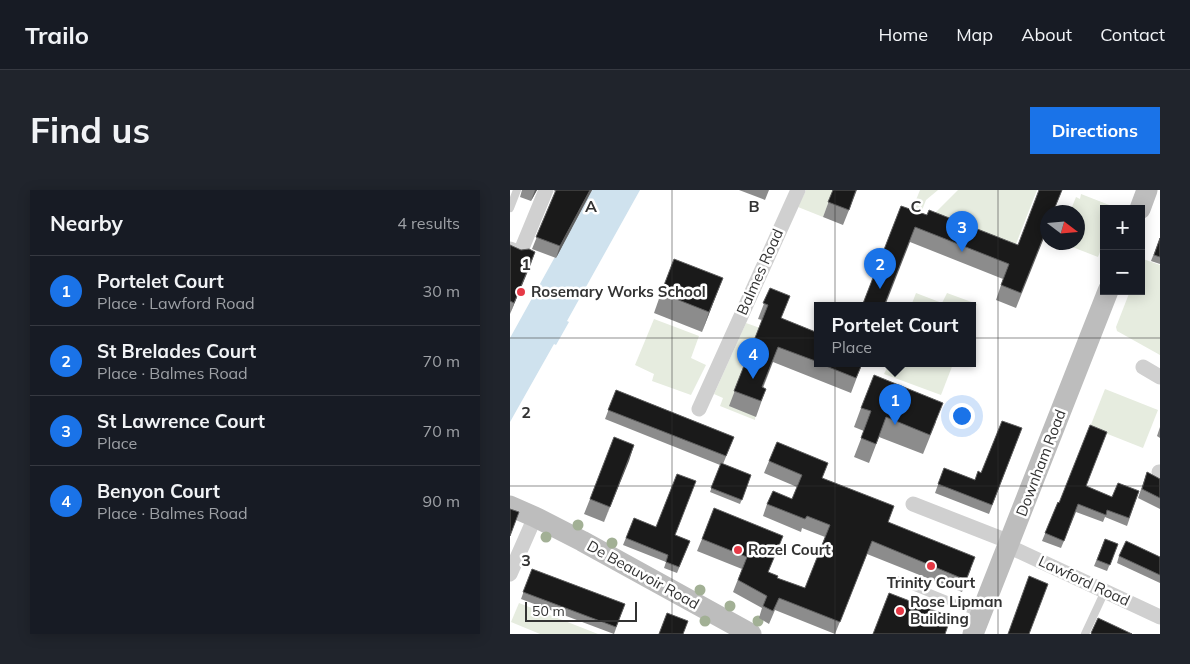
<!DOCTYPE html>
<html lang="en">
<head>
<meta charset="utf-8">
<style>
  body { margin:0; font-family:Mulish,sans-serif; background:#20242c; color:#f1f3f6 }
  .controls { position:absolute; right:15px; top:15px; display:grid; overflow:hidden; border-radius:0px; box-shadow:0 2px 12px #0003 }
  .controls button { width:45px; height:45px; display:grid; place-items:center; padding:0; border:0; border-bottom:1px solid #363941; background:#171b24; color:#f1f3f6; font:25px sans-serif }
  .compass { position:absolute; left:530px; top:15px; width:45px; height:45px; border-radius:50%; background:#171b24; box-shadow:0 2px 12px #0003; rotate:106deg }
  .scale { position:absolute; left:15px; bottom:12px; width:112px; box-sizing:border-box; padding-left:5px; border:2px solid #333; border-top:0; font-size:14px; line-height:18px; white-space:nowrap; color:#333; -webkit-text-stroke:4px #fff; paint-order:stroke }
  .you { position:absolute; left:451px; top:225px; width:18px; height:18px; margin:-12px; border:4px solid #fff; border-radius:50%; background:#1a73e8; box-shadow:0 0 0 8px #1a73e833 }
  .badge { display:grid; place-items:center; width:32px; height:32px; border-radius:50%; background:#1a73e8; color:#fff; font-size:16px; font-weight:700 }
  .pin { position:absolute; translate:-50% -41px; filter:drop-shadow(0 1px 2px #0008) }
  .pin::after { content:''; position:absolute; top:26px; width:18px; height:15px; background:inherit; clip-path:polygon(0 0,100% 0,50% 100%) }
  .popup { position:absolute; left:304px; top:112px; width:162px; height:65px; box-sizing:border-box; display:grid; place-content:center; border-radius:0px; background:#171b24; filter:drop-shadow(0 1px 4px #0005); font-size:16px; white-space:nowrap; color:#9ea1a6 }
  .popup b { font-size:19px; color:#f1f3f6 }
  .popup::after { content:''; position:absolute; left:50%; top:100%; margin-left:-10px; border:10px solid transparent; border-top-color:#171b24 }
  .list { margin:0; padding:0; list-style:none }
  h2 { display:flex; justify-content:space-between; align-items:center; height:65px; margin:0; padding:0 20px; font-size:21px }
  h2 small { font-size:16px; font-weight:400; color:#9ea1a6 }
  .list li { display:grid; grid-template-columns:32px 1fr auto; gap:15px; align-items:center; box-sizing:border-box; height:70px; padding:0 20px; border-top:1px solid #363941 }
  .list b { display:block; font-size:19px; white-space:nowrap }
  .list p { margin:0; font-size:16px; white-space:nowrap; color:#9ea1a6 }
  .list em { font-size:16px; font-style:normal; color:#9ea1a6 }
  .map { position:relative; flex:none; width:650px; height:444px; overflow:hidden; border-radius:0px }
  header { display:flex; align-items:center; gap:30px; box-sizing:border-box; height:70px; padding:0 25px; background:#171b24; border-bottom:1px solid #363941 }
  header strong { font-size:24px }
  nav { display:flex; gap:28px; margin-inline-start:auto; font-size:18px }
  .intro { display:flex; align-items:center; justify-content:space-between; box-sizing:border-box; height:120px; padding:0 30px }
  h1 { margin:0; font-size:35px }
  .button { padding:12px 22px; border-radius:0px; background:#1a73e8; color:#fff; font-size:18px; font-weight:700 }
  main { display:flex; gap:30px; padding:0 30px }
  aside { flex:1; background:#171b24; border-radius:0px; box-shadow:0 2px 12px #0003 }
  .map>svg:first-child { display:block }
  .green { fill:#e6ecdf }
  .water { fill:#cfe2ee }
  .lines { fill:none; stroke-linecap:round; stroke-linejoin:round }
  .lane { stroke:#d0d0d0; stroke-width:8 }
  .street { stroke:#d0d0d0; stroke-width:15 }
  .secondary { stroke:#bdbdbd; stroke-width:21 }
  .tree { fill:#a2b095 }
  .wall { fill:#8c8c8c }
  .shaded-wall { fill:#5f5f5f }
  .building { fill:#1a1a1a; stroke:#5f5f5f }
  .grid { fill:none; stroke:#333; stroke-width:1; stroke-opacity:0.55 }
  .poi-dot { fill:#e63946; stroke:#fff; stroke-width:2 }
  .labels { text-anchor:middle; stroke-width:5; stroke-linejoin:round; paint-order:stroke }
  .street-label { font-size:15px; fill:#333; stroke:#fff }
  .poi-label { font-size:15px; font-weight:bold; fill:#333; stroke:#fff; text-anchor:start }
  .grid-label { font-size:16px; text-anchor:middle; font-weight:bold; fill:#333; stroke:#fff; stroke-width:5; stroke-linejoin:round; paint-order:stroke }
</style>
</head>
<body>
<header>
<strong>Trailo</strong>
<nav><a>Home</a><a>Map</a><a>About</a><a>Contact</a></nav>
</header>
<div class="intro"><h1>Find us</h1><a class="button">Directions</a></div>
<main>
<aside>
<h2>Nearby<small>4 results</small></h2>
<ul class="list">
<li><span class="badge">1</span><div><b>Portelet Court</b><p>Place · Lawford Road</p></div><em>30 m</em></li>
<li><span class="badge">2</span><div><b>St Brelades Court</b><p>Place · Balmes Road</p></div><em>70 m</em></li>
<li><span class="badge">3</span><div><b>St Lawrence Court</b><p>Place</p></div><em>70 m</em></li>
<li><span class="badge">4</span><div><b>Benyon Court</b><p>Place · Balmes Road</p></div><em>90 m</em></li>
</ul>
</aside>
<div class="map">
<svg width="650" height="444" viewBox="0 0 650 444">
  <rect width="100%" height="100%" fill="#fff"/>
  <!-- green -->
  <g class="green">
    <path d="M 296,0 L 323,0 L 313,27 L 288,17 Z"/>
    <path d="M 410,0 L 428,0 L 416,10 L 407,33 L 398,30 Z"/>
    <path d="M 448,0 L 527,0 L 501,67 L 415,33 Z"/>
    <path d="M 571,4 L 607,18 L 594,19 L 594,52 L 588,67 L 552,53 L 568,52 L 568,22 L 560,22 L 566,7 L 570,9 Z"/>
    <path d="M 633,69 L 650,75 L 650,165 L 607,141 L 606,137 L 620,101 L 631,101 L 631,74 Z"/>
    <path d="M 406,103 L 432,113 L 437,103 L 467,114 L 463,125 L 462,116 L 401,116 Z"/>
    <path d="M 144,129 L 189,146 L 181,168 L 196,175 L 181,205 L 142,191 L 144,184 L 125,175 Z"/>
    <path d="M 236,133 L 250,138 L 245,230 L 210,216 L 213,208 L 204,204 Z"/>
    <path d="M 379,174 L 443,174 L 431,205 L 374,184 Z"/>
    <path d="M 595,199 L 648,220 L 633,258 L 580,237 Z"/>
    <path d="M 9,413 L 88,444 L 30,444 L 1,432 Z"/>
  </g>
  <!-- water -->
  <path class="water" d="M 82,0 L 130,0 L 57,131 L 59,132 L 46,155 L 44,154 L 0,232 L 0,148 Z"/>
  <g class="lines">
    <!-- lane -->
    <g class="lane">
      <path d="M 0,18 L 7,0"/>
      <path d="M 385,389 L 469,423"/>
      <path d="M 575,444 L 595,401"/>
    </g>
    <!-- street -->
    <g class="street">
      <path d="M 0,59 L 10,63 L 36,0"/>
      <path d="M 633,177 L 650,187"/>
      <path d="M 189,219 L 288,0"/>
      <path d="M 649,282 L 650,283"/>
      <path d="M 403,314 L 500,352"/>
      <path d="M 498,356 L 650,427"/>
      <path d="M 0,384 L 25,327"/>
    </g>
    <!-- secondary -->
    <g class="secondary">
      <path d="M 630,19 L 637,0"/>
      <path d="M 0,316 L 25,327 L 72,351 L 241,444"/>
      <path d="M 463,444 L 598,101"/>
    </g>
  </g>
  <!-- trees -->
  <g class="tree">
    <circle cx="68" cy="335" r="5.5"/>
    <circle cx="36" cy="347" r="5.5"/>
    <circle cx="102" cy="353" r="5.5"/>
    <circle cx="190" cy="400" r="5.5"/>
    <circle cx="220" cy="416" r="5.5"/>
    <circle cx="195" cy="431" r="5.5"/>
    <circle cx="248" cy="431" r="5.5"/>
  </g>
  <!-- wall -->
  <g class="wall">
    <path d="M 12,0 L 27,0 L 21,11 L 10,7 Z"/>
    <path d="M 44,0 L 82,0 L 46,68 L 22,59 L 45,2 Z"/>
    <path d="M 229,0 L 259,0 L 255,10 Z"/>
    <path d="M 323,0 L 347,0 L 333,35 L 313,27 Z"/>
    <path d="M 552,0 L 543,22 L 538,22 L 538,38 L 506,118 L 486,110 L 493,89 L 400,52 L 375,116 L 352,116 L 391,16 L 417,25 L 508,55 Z"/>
    <path d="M 650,48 L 650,74 L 641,71 Z"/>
    <path d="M 0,55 L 11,60 L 25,62 L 0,124 Z"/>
    <path d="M 213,88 L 192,142 L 144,123 L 151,103 Z"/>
    <path d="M 260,98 L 271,128 L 308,143 L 308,174 L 352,174 L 341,203 L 263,172 L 253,198 L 256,199 L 246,227 L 219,216 L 252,130 L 248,129 Z"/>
    <path d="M 106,200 L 224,247 L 213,274 L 241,285 L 230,314 L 200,302 L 210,275 L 95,229 Z"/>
    <path d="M 351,218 L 426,232 L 413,264 L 369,247 L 359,273 L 344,267 L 354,241 L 344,237 Z"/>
    <path d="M 650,237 L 650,248 L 647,246 Z"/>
    <path d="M 512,238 L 479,324 L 425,303 L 434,278 L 465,290 Z"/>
    <path d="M 124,255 L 94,332 L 74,324 L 80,309 Z"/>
    <path d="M 259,271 L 312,289 L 378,332 L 461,379 L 452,402 L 357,364 L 325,444 L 265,420 L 259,434 L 249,428 L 252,418 L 223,402 L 232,379 L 187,361 L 192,349 L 268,358 L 258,382 L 267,388 L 295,398 L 315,347 L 292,338 L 291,342 L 253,326 L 257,314 L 282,309 L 287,297 L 254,283 Z"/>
    <path d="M 637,282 L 650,289 L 650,319 L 628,308 Z"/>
    <path d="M 576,296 L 602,307 L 629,301 L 617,336 L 595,327 L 593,332 L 566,322 L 551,358 L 532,351 L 548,312 L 549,313 Z"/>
    <path d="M 124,328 L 180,351 L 167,383 L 154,378 L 156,372 L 113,355 Z"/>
    <path d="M 595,349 L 608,354 L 597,381 L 584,376 Z"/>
    <path d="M 609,366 L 650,367 L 650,393 L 607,373 Z"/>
    <path d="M 22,379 L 115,414 L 104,444 L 11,409 Z"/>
  </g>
  <!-- shaded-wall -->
  <g class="shaded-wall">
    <path d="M 25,0 L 27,0 L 21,11 Z"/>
    <path d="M 80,0 L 82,0 L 46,68 L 50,56 Z"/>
    <path d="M 25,62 L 21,74 L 0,124 L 4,113 Z"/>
    <path d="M 213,88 L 205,108 L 192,142 L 199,122 Z"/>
    <path d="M 124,255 L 119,271 L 94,332 L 100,317 Z"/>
  </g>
  <!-- building -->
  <g class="building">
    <path d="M 46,0 L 80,0 L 50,56 L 26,47 Z"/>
    <path d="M 323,0 L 346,0 L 339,20 L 318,12 Z"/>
    <path d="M 529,0 L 552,0 L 543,22 L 538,22 L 538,36 L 511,103 L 491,95 L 499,74 L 405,37 L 374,116 L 352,116 L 391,16 L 417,25 L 419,20 L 508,55 Z"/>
    <path d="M 650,48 L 650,67 L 644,65 Z"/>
    <path d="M 0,55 L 11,60 L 19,59 L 25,62 L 4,113 L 0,111 Z"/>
    <path d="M 164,69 L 213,88 L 199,122 L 151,103 Z"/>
    <path d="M 260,98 L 280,106 L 271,128 L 308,143 L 308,172 L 268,157 L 252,197 L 256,199 L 251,211 L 224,201 L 258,115 L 253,113 Z"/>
    <path d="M 311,174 L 352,174 L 346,188 Z"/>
    <path d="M 364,185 L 433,213 L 420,245 L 376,227 L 366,254 L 351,248 L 361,221 L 351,218 Z"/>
    <path d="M 106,200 L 224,247 L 216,266 L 98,220 Z"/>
    <path d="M 492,231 L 512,238 L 482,315 L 428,294 L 434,278 L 465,290 L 468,281 L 471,283 Z"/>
    <path d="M 580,235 L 597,242 L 576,296 L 602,307 L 608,293 L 629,301 L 619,328 L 597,320 L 596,325 L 568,314 L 554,351 L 535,343 L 548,312 L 549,313 Z"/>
    <path d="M 104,247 L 124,255 L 100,317 L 80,309 Z"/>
    <path d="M 267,252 L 318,273 L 312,288 L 384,316 L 378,332 L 465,367 L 456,390 L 362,351 L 330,432 L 269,408 L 263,421 L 253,416 L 257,406 L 228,390 L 237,367 L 192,349 L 204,318 L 273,346 L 258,382 L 268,386 L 267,388 L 295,398 L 320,335 L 297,326 L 295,329 L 257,314 L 263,301 L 282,309 L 292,285 L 259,271 Z"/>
    <path d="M 211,273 L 241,285 L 232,310 L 201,298 Z"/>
    <path d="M 637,282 L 650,289 L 650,308 L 632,299 Z"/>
    <path d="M 167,284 L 186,291 L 165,345 L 180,351 L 169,377 L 156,372 L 158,365 L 116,348 L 124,328 L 146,337 Z"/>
    <path d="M 0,319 L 9,322 L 0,346 Z"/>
    <path d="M 595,349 L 608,354 L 600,375 L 587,370 Z"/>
    <path d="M 616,351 L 650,367 L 650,385 L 609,366 Z"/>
    <path d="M 22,379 L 115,414 L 106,437 L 13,402 Z"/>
    <path d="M 519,386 L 538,394 L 519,444 L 498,444 Z"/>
    <path d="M 379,403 L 441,427 L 435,444 L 363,444 Z"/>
    <path d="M 157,423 L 178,431 L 173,444 L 149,444 Z"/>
    <path d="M 588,428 L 622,444 L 582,444 L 581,443 Z"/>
  </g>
  <!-- grid -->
  <path class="grid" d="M 162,0 L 162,444M 325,0 L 325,444M 488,0 L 488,444M 0,148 L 650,148M 0,296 L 650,296"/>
  <!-- markers -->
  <g class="poi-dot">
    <circle cx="11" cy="102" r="5"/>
    <circle cx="228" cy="360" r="5"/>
    <circle cx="421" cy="376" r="5"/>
    <circle cx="390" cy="421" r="5"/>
  </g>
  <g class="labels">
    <!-- street labels -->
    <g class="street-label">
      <text transform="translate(250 82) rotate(-66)" y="5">Balmes Road</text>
      <text transform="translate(531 273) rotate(-69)" y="5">Downham Road</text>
      <text transform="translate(133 385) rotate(29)" y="5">De Beauvoir Road</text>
      <text transform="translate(574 391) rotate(25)" y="5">Lawford Road</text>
    </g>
    <!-- poi labels -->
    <g class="poi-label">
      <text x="21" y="107">Rosemary Works School</text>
      <text x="238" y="365">Rozel Court</text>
      <text x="421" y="398" text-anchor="middle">Trinity Court</text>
      <text x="400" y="417">Rose Lipman<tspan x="400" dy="17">Building</tspan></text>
    </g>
  </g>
  <g class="grid-label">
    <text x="81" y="22">A</text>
    <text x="244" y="22">B</text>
    <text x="406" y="22">C</text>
    <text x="16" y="80">1</text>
    <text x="16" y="228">2</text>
    <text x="16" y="376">3</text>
  </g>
</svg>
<div class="controls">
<button>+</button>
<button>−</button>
</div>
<svg class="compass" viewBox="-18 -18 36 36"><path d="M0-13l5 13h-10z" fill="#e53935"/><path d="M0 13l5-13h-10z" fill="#9ea1a6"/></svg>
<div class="scale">50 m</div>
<div class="you"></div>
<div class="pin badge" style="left:385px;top:235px">1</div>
<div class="popup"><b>Portelet Court</b>Place</div>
<div class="pin badge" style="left:370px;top:99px">2</div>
<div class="pin badge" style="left:452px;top:62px">3</div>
<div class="pin badge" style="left:243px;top:189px">4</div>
</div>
</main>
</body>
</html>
